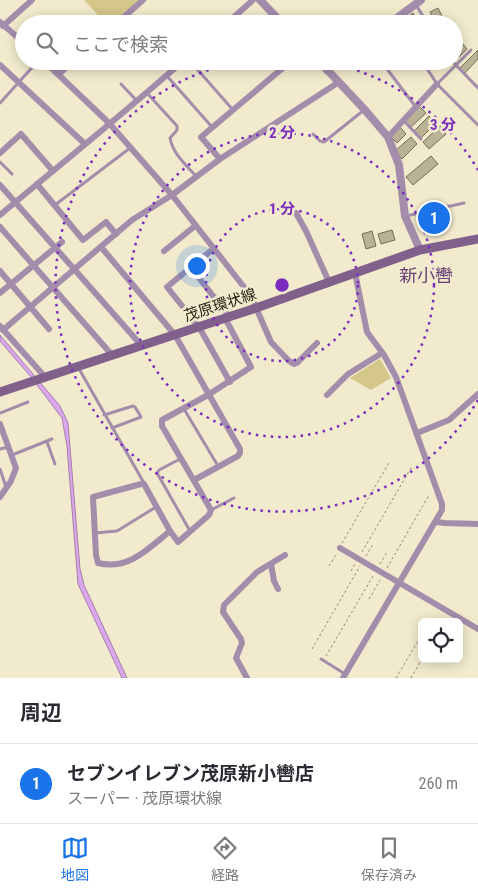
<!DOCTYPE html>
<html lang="ja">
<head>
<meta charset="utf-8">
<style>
  body { margin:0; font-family:"Roboto Condensed","Noto Sans JP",sans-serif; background:#f2f2f3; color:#2b2b33 }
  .controls { position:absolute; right:15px; bottom:15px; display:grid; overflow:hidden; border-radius:8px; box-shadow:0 2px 12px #0003 }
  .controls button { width:45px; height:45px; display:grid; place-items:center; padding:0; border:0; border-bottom:1px solid #e1e1e2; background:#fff; color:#2b2b33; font:25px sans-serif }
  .you { position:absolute; left:196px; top:265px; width:18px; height:18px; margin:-12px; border:4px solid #fff; border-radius:50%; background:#1a73e8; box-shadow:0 0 0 8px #1a73e833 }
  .badge { display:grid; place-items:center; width:32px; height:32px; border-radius:50%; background:#1a73e8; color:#fff; font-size:16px; font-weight:700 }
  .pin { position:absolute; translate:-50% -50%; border:2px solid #fff; box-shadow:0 1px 5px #0006 }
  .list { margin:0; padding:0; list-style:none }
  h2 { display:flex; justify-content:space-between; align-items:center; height:65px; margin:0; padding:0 20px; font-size:21px }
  h2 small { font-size:16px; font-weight:400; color:#7c7c81 }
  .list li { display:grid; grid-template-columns:32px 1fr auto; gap:15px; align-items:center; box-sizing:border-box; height:80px; padding:0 20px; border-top:1px solid #e1e1e2 }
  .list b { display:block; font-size:19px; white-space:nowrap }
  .list p { margin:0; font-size:16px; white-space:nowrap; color:#7c7c81 }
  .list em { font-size:16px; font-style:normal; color:#7c7c81 }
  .icon { flex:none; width:28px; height:28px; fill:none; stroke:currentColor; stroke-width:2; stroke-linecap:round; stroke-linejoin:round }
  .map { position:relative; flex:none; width:478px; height:678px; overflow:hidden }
  .search { position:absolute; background:#fff; box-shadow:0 2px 12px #0003; left:15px; right:15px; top:15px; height:55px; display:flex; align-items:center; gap:12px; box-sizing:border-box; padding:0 18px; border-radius:28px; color:#7c7c81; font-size:19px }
  .sheet { height:145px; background:#fff }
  nav { display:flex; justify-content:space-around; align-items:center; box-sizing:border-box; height:70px; border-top:1px solid #e1e1e2; background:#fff; font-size:14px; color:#7c7c81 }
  nav a { display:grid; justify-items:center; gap:2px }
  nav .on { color:#1a73e8 }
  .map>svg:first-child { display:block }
  .green { fill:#d5c78a }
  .water { fill:#dba7ec; stroke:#a47eab }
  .building { fill:#b9b295; stroke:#736d52 }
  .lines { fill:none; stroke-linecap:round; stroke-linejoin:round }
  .path { stroke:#8e8974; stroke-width:1; stroke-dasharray:2.5 2.5; stroke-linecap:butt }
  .service { stroke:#a38dab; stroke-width:3 }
  .minor { stroke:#a38dab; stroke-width:6 }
  .tertiary { stroke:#a38dab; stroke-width:8 }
  .secondary { stroke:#81618b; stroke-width:9 }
  .ring { fill:none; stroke:#7b2cbf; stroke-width:2.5; stroke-dasharray:2.5 5 }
  .labels { text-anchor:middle; stroke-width:5; stroke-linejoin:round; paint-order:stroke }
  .street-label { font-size:15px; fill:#222014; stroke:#f1eacc }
  .quarter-label { font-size:18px; fill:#6a4077; stroke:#f1eacc }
  .centre { fill:#7b2cbf; stroke:#f1eacc; stroke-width:2.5 }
  .ring-label { font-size:15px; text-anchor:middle; font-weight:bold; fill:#7b2cbf; stroke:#f1eacc; stroke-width:5; stroke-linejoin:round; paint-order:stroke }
</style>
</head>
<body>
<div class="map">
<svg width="478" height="678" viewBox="0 0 478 678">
  <rect width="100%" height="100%" fill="#f1eacc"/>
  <!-- green -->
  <g class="green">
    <path d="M 84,0 L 143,0 L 116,24 L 106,24 Z"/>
    <path d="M 380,359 L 391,378 L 371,390 L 350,378 Z"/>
  </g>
  <!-- water -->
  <path class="water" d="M 0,335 L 60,406 L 68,423 L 80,569 L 84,585 L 127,678 L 122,678 L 78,584 L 67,446 L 62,418 L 31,377 L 0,341 Z"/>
  <!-- building -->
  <g class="building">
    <path d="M 438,8 L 442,16 L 434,20 L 430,12 Z"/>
    <path d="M 413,13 L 421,24 L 410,24 L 406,18 Z"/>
    <path d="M 459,39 L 467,49 L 457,59 L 454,55 L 454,49 L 459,45 L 456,42 Z"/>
    <path d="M 478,50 L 478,59 L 465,73 L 460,68 Z"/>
    <path d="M 419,106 L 426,113 L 411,127 L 404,120 Z"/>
    <path d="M 429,116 L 436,123 L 421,138 L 414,131 Z"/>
    <path d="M 440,126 L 446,134 L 429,149 L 423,142 Z"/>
    <path d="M 400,127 L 406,134 L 397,143 L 390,136 Z"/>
    <path d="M 411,137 L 417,144 L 402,159 L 395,151 Z"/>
    <path d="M 431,156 L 438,164 L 413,185 L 406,177 Z"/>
    <path d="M 445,212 L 447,223 L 427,226 L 425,216 Z"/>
    <path d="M 392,230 L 395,240 L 381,244 L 378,234 Z"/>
    <path d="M 372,231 L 376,246 L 366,249 L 362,234 Z"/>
  </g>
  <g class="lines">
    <!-- path -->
    <g class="path">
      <path d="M 342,543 L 390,461"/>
      <path d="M 362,552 L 412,466"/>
      <path d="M 366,556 L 373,544"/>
      <path d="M 380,564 L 387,552"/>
      <path d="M 329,566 L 337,553"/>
      <path d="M 387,568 L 429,495"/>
      <path d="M 351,571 L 355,564"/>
      <path d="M 369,599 L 380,580"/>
      <path d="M 312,649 L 360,566"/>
      <path d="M 326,656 L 373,576"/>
      <path d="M 396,678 L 418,641"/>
      <path d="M 411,678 L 422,659"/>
    </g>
    <!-- service -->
    <g class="service">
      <path d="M 416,5 L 428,24"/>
      <path d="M 261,24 L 272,14"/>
      <path d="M 190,61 L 233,110"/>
      <path d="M 381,61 L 415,106"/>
      <path d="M 422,61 L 437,84 L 478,125"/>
      <path d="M 452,61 L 478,88"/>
      <path d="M 167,76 L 212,127"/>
      <path d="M 121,84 L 137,101"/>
      <path d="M 437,84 L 471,50"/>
      <path d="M 147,93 L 177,126 L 177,130 L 170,138 C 173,154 185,164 196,176"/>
      <path d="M 0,103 L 38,61"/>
      <path d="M 404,121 L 421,139"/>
      <path d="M 313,134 L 320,141 L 324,142 L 364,110"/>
      <path d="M 0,162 L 12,174"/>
      <path d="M 55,205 L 130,148"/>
      <path d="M 406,216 L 464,203"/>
      <path d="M 78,367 L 144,483"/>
      <path d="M 184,409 L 218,466"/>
      <path d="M 0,413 L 28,402"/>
      <path d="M 104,415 L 133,406 L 135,407 L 141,417 L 112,428"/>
      <path d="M 47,442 L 55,464"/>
      <path d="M 0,449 L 8,447"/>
      <path d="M 12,455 L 52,439"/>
      <path d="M 180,459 L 159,470 L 157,473 L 190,531"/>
      <path d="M 0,469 L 6,487"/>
      <path d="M 211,510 L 234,498"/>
      <path d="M 95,533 L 117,531 L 156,507"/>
      <path d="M 321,659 L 345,674"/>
    </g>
    <!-- minor -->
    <g class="minor">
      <path d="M 0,22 L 24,43"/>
      <path d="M 116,24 L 143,0"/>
      <path d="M 226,24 L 253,0"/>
      <path d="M 3,26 L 32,0"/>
      <path d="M 44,61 L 109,123 L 172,195 L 251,296 L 271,342 L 289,361 L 294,364 L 297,363 L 317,343"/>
      <path d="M 0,65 L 85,144"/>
      <path d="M 59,74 L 74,61"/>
      <path d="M 388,137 L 437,84"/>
      <path d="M 0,153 L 21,134 L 53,171"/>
      <path d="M 220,159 L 201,137 L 291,61"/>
      <path d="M 37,184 L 83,240 L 106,222 L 116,234"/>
      <path d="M 0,185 L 141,345"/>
      <path d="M 296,213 L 306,231 L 329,282"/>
      <path d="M 0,215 C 61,164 123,114 183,61"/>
      <path d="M 0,227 L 112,355"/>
      <path d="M 101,247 L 175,335 L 240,449 L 240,453 L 238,456 L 194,480"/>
      <path d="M 213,249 L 167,287 L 199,327 L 230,382"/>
      <path d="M 164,251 L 195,226"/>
      <path d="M 191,268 L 229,316"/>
      <path d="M 0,271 L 49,329"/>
      <path d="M 0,293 L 62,242"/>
      <path d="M 0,326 L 45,377"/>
      <path d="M 3,330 L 132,220 L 172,195 L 220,159 L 339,82"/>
      <path d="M 327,395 L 348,374 L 382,353"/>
      <path d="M 0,424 L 16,468 L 11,481 L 0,497"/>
      <path d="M 417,433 L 449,420 L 478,394"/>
      <path d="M 141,484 L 144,484 L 170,531 C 149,548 128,571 98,563 L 96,555 L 93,497 Z"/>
      <path d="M 436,522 L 445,523 L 478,524"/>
      <path d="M 170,531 L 178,542 L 209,515 L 211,510 L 162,426 L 162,420 L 208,395 L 251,367 L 225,318"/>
      <path d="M 340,548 L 478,629"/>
      <path d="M 271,564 L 274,581 L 278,589"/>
      <path d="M 247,678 L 236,658 L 242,643 L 241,639 L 223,612 L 224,605 L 257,572 L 285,555"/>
      <path d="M 343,678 L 442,510 L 442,504 L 396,377 L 384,355 L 367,332 L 355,273"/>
    </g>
    <!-- tertiary -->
    <g class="tertiary">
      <path d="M 260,0 L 283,24"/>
      <path d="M 389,24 L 421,0"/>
      <path d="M 319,61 L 365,110 L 388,137 L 399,165 L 405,216 L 420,250"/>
      <path d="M 327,70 L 337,61"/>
    </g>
    <!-- secondary -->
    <path class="secondary" d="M 0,392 L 256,308 L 420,250 L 478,239"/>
  </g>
  <!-- distance rings -->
  <g class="ring">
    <circle cx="282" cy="285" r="76"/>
    <circle cx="282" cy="285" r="152"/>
    <path d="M478 400A227 227 0 1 1 243 61M321 61A227 227 0 0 1 478 170"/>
  </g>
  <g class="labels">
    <!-- street labels -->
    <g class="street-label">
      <text transform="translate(220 305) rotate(-18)" y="5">茂原環状線</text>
    </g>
    <!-- quarter labels -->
    <g class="quarter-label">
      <text x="426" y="282">新小轡</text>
    </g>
  </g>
  <circle cx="282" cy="285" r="8" class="centre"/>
  <g class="ring-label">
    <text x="443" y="130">3 分</text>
    <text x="282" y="138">2 分</text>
    <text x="282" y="214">1 分</text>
  </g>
</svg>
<div class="controls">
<button><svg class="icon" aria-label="locate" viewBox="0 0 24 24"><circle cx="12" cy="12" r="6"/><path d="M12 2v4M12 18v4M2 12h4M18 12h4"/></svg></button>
</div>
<div class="you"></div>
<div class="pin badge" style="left:434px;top:218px">1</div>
<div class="search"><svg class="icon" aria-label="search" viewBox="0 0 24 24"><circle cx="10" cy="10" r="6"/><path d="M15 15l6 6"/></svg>ここで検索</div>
</div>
<section class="sheet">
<h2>周辺<small></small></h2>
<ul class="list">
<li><span class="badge">1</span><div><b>セブンイレブン茂原新小轡店</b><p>スーパー · 茂原環状線</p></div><em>260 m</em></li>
</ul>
</section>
<nav>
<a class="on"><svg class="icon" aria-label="map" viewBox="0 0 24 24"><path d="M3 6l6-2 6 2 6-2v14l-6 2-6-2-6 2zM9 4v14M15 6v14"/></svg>地図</a>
<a><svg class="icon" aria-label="directions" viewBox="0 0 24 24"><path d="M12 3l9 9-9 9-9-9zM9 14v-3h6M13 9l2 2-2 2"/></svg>経路</a>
<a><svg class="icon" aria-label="saved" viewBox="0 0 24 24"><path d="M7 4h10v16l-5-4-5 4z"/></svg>保存済み</a>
</nav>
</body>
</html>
